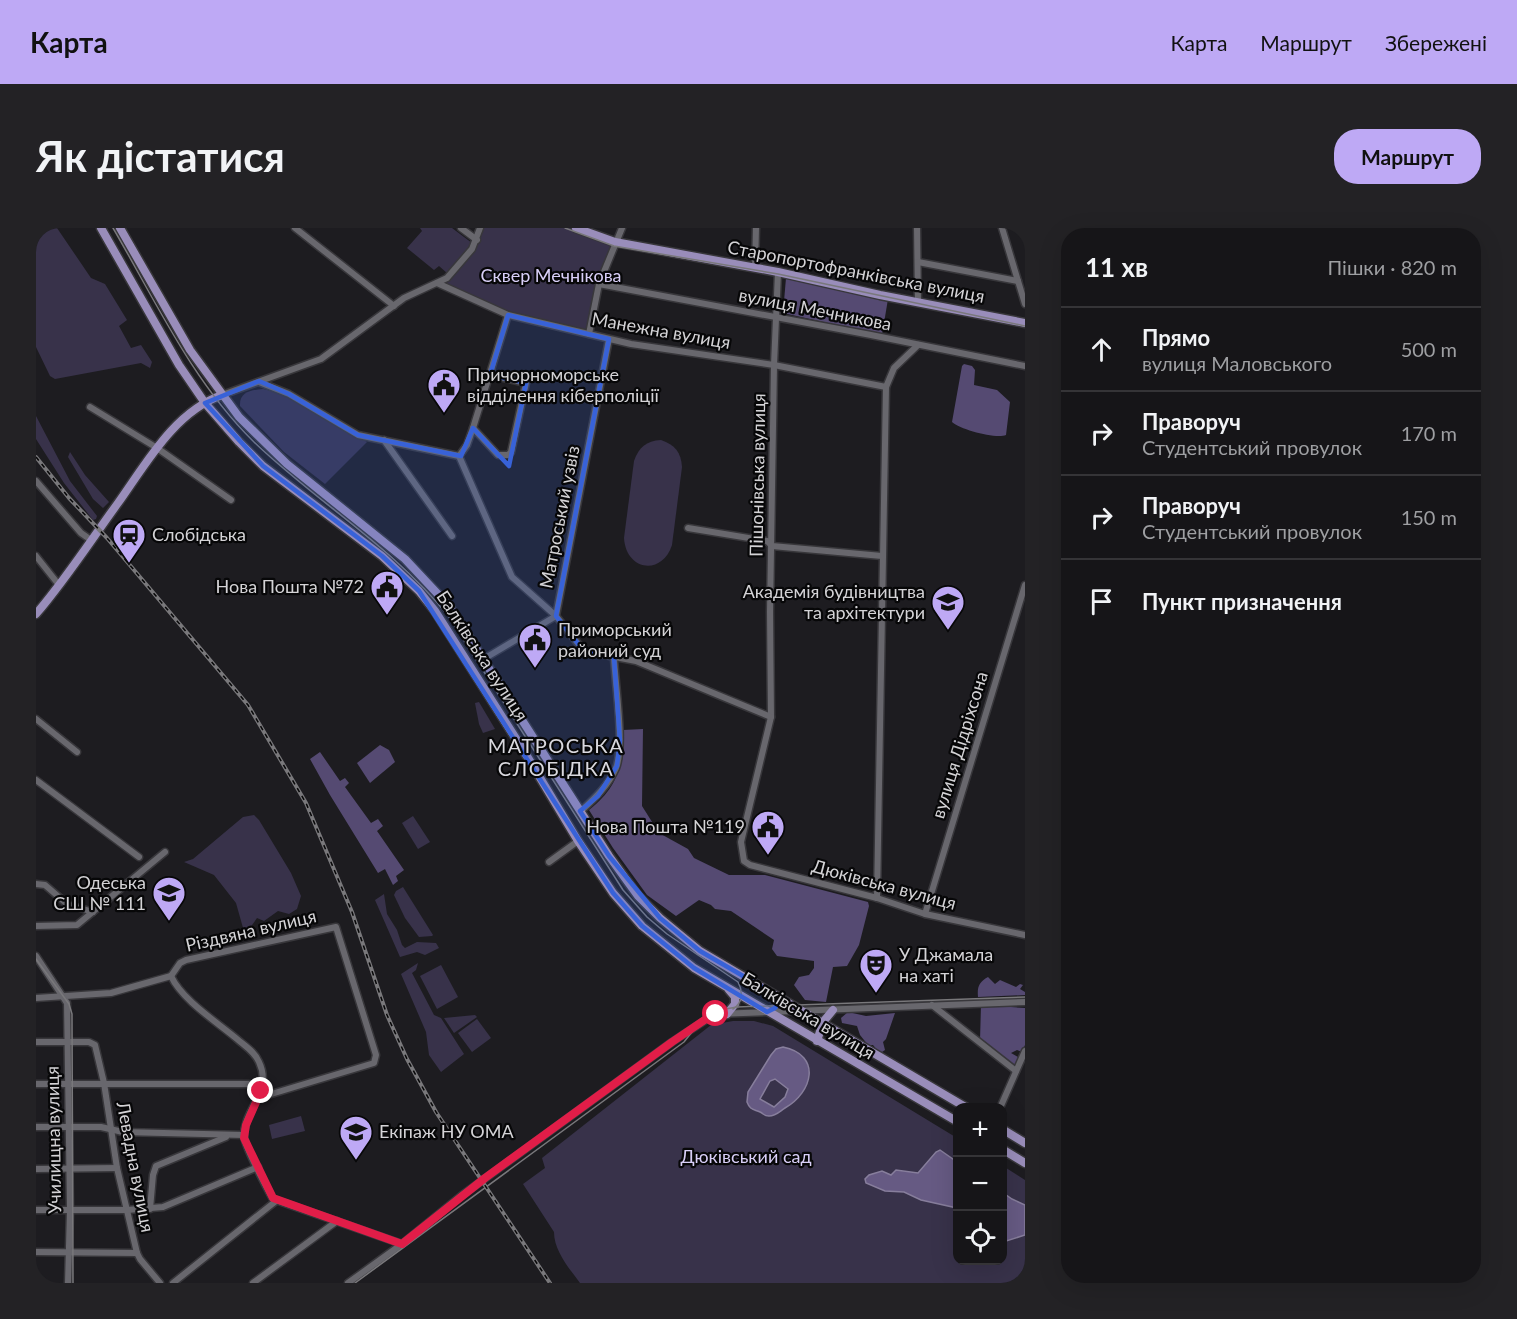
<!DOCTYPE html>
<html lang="uk">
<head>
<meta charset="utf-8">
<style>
  body { margin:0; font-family:Lato,sans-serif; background:#232225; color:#f1f3f6 }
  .controls { position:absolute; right:18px; bottom:18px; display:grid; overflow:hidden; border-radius:12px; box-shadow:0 6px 24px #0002 }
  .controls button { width:54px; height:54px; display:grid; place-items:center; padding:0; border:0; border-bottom:2px solid #353437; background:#161518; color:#f1f3f6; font:30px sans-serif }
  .stop { position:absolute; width:18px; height:18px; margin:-14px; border:4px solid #e11d48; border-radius:50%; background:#fff }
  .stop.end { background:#e11d48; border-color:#fff; box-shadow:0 2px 6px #0008 }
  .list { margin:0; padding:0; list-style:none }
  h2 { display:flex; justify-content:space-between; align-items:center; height:78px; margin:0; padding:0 24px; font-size:26px }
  h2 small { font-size:20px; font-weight:400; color:#9e9fa2 }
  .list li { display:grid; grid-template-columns:39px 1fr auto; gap:18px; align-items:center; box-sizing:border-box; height:84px; padding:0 24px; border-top:2px solid #353437 }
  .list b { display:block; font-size:22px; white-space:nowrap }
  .list p { margin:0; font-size:20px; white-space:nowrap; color:#9e9fa2 }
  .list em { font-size:20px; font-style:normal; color:#9e9fa2 }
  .icon { flex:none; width:33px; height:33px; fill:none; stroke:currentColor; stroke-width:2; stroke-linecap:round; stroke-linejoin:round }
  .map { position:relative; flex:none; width:989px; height:1055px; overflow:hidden; border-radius:24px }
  header { display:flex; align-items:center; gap:36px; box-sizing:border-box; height:84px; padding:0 30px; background:#bea9f5; color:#111 }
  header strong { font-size:28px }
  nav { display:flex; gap:33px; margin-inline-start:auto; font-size:21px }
  .intro { display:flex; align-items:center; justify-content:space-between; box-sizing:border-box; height:144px; padding:0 36px }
  h1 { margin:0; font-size:42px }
  .button { padding:15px 27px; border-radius:24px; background:#bea9f5; color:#111; font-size:21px; font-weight:700 }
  main { display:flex; gap:36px; padding:0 36px }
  aside { flex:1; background:#161518; border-radius:24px; box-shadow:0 6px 24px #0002 }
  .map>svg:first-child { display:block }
  .green { fill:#38324a }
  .forest { fill:#554a72 }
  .water { fill:#665a83; stroke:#877e9c; stroke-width:1.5; fill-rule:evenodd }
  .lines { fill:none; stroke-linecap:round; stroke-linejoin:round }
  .minor-casing { stroke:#38373b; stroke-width:9 }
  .major-casing { stroke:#38373b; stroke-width:11 }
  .minor { stroke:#68676d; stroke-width:6 }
  .major { stroke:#998dba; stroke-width:8 }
  .tram { stroke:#79787b; stroke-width:1.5 }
  .rail-casing { stroke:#79787b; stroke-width:4 }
  .rail { stroke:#070708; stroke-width:1.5; stroke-dasharray:4.5; stroke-linecap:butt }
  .route { stroke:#e11d48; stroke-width:8 }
  .marked { fill:#3862d8; fill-opacity:0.2; stroke:#3862d8; stroke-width:4.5; stroke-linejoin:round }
  .labels { text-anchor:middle; stroke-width:4.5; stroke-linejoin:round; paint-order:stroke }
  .street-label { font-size:18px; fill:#d4d3d6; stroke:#070708 }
  .park-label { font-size:18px; fill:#d9cff8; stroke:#070708 }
  .poi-label { font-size:18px; fill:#d4d3d6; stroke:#070708; text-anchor:start }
  .neighbourhood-label { font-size:20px; letter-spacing:1.5px; fill:#d9d8de; stroke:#070708 }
</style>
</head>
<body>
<header>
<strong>Карта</strong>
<nav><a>Карта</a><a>Маршрут</a><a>Збережені</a></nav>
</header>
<div class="intro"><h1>Як дістатися</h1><a class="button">Маршрут</a></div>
<main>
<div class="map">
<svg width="989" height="1055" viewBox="0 0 989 1055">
  <rect width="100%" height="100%" fill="#1d1c20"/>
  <!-- green -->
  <g class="green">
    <path d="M 0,0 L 21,0 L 55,50 L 69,56 L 91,92 L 83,98 L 95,120 L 105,117 L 116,134 L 114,140 L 105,135 L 19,151 L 14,148 L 0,119 Z"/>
    <path d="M 384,0 L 416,0 L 436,15 L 411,45 L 403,38 L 398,42 L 371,20 L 386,3 Z"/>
    <path d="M 444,0 L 540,0 L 579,14 L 563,56 L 553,106 L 472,87 L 401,55 L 424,36 Z"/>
    <path d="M 227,161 L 252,167 L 331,214 L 289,256 L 248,224 L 204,178 C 203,164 215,162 227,161 Z"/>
    <path d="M 0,188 L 34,253 L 61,288 L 60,291 L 57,292 L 28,255 L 0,211 Z"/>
    <path d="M 625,212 C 639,217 645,224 646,239 L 636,317 C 626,348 590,343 588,310 L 598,233 C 603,219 610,213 625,212 Z"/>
    <path d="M 34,224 L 49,247 L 73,274 L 67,280 L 57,271 L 32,229 Z"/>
    <path d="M 443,474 L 459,501 L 447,505 L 443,496 L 439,475 Z"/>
    <path d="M 218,587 L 223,592 L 255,645 L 265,668 L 261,681 L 253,686 L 242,683 L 228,693 L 221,690 L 209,707 L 200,675 L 178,647 L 148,634 L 157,631 L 207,589 Z"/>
    <path d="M 377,588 L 394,614 L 382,621 L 366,595 Z"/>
    <path d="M 367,659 L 397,707 L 396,708 L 383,709 L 369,690 L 358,667 L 360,663 Z"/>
    <path d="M 348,666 L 351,686 L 361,702 L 366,717 L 369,720 L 381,714 L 400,715 L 403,720 L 389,727 L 381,724 L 364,729 L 339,672 Z"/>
    <path d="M 382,735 L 380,742 L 376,745 L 398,787 L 405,790 L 428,826 L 405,844 L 393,827 L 390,804 L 365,746 Z"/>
    <path d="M 405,737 L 422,769 L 401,781 L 384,748 Z"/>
    <path d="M 439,787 L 441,789 L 418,805 L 408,790 Z"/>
    <path d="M 441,791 L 455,810 L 436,824 L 422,805 Z"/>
    <path d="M 697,793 L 718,793 L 737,798 L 921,910 L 922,1032 L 966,1032 L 967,938 L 989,952 L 989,1045 L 982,1055 L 544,1055 C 533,1040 518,1023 518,1004 L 487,956 L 509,940 L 506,930 L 675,797 Z"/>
    <path d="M 265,888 L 269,903 L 236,911 L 233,897 Z"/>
  </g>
  <!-- forest -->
  <g class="forest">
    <path d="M 750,50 L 852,71 L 846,107 L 747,85 Z"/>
    <path d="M 928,136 L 936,138 L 939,142 L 938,157 L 961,162 L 974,174 L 970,207 C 960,211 925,202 916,194 L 926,138 Z"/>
    <path d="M 607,501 L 606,578 L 623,605 L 652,621 L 658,630 L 693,647 L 729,647 L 832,674 L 833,678 L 823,717 L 811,738 L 797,739 L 790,774 L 769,772 L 758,757 L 763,749 L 773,747 L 778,740 L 778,733 L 741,728 L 736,721 L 738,712 L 695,683 L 679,681 L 675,677 L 663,672 L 640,688 L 611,667 L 577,620 L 553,582 C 584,557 585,539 587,502 Z"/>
    <path d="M 344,517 L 353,522 L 359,534 L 334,555 L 321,535 Z"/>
    <path d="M 284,524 L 304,553 L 309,550 L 313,555 L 309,559 L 335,595 L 342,591 L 347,598 L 341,603 L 368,642 L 360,648 L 362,653 L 357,657 L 349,641 L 342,645 L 294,567 L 274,531 Z"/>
    <path d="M 952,749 L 959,756 L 964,752 L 980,759 L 984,756 L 987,757 L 984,761 L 989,764 L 989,767 L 942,769 C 941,759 943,754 952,749 Z"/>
    <path d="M 945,777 L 989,780 L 989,817 L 986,824 L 981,822 L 975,825 L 982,829 L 980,839 L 944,813 Z"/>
    <path d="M 812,784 L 830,788 L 859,785 L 850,811 L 847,814 L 849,822 L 846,824 L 842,823 L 837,817 L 832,817 L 824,807 L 821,798 L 806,795 L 805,790 Z"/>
  </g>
  <!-- water -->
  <g class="water">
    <path d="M 747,819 C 786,827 777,864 749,880 C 744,883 740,888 733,888 C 728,888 728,886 724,884 C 717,881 714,882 711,874 L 712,864 L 735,827 L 740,821 ZM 739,851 L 752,861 L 749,869 L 738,879 L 724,871 L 734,853 Z"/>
    <path d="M 904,922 L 921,934 L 921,980 L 885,972 L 868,964 L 849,963 L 830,955 L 829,951 L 833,947 L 846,943 L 855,947 L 860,942 L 882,945 L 900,924 Z"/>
    <path d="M 966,964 L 976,971 L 989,977 L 989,1007 L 967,1014 Z"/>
  </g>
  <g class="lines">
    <!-- minor casing -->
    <g class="minor-casing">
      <g id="minor">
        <path d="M 259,0 L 358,78"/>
        <path d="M 425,0 L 441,12"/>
        <path d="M 881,0 L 882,74"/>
        <path d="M 966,0 L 989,76"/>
        <path d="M 882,34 L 982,53"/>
        <path d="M 719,40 L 720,0"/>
        <path d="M 742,44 L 738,137 L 734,384 L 735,489 L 705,614 L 708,633 L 714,637 L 841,670 L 889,686 L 989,707"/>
        <path d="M 401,55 L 472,87 L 595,116 L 738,137 L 850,159"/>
        <path d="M 563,56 L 835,107 L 989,138"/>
        <path d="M 553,106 L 563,56 L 586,0"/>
        <path d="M 223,154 L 253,166 L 322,207 L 423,228"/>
        <path d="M 186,167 L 285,131 L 368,70 L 411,50 L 436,21 L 444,0"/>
        <path d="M 54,179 L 121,220 L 195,272"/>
        <path d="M 437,200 L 462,227 L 472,227 L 475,224 L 490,155 L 454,147"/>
        <path d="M 348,212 L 416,308"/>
        <path d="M 423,228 L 476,349 L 520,388 L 548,423 L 600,433 L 735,489"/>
        <path d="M 423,228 L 431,217 L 437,200 L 472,87"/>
        <path d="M 0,253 L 45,305 L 55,312"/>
        <path d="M 652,300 L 731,313 L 736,318 L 846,328"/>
        <path d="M 0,328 L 23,357"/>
        <path d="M 446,432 L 520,388 L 573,111"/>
        <path d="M 0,491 L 41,524"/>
        <path d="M 0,552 L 103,629"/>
        <path d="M 545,583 C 559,570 572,558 580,540 C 589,517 579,456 578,429"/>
        <path d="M 513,634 L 542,613"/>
        <path d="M 0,656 L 9,657 L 31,676 L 57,684"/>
        <path d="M 841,670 L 850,159 L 858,140 L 882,117"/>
        <path d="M 889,686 L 989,357"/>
        <path d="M 0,698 L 41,697 L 129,624"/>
        <path d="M 0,728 L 31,775 L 34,982 L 32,1055"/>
        <path d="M 135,748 C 146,772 181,794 201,811 C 209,818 219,824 223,834 C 237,863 208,881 208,908 C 209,920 230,958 237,971 L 366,1016"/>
        <path d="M 0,770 L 75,765 L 135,748"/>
        <path d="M 896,777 L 980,843"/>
        <path d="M 732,783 L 739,780 L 745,770"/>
        <path d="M 0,814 L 53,814 L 59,817 L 68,855 L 81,940 L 101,1025 L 104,1031 L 124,1055"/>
        <path d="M 0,856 L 213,856 L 219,858 L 232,867 L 338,835 L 340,827 L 300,699 L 150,732 L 144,735 L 135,748"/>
        <path d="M 964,880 L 989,823"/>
        <path d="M 0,899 L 65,899 L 87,904 L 208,907"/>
        <path d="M 0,941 L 81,940"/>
        <path d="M 114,981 L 117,947 L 120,938 L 190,909"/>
        <path d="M 0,982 L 91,982 L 127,979 L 222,939"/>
        <path d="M 0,1024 L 101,1025"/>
        <path d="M 137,1055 L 240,973"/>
        <path d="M 217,1055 L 301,993"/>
        <path d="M 312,1055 L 366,1016 L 425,968 L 636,814 L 674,789 L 680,786 L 989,774"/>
      </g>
    </g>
    <!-- major casing -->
    <g class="major-casing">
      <g id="major">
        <path d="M 65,0 L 143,137 L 169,175 L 203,214 L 227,238 L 346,328 L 383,363 L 399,383 L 491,528 L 542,613 L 577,665 L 606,698 L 658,740 L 922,894"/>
        <path d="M 84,0 L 154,122 L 203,189 L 251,236 L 369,331 L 413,378 L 573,628 L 602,668 L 624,690 L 664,723 L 931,880"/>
        <path d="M 540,0 L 579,14 L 742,44 L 844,67 L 989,95"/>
        <path d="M 0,386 C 30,351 55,312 82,275 C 110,236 138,184 186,167"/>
        <path d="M 691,786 L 699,776 L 699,769 L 693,762"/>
        <path d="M 781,813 L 787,794 L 797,782"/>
        <path d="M 966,901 L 989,915"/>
        <path d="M 966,921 L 989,935"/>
      </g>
    </g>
    <!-- minor -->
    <use href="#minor" class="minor"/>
    <!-- major -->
    <use href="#major" class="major"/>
    <!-- tram -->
    <g class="tram">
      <path d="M 77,0 C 119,72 156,153 217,213 C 280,274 358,319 413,389 L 587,662 L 611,689 L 631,706 L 702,754 C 707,763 707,775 697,781"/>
      <path d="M 529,0 L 578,18 L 742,46 L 989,98"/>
      <path d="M 0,731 L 33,776 L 36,786 L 37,1055"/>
      <path d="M 319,1055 L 648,814 L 672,784 L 701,779 L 989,769"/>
    </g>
    <!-- rail casing -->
    <g class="rail-casing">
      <path id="rail" d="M 0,229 L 33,270 L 71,310 L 212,477 L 270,575 L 316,684 L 351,787 L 371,831 L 400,884 L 514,1055"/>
    </g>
    <!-- rail -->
    <use href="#rail" class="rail"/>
  </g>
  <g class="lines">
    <!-- route -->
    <path class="route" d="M 225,863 L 210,897 L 208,910 L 237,970 L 366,1016 L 449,950 L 636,814 L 670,791 L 680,786"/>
  </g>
  <!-- marked area -->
  <path class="marked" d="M 472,87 L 573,111 L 520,388 L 548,423 L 578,429 L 584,513 L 581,538 L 562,568 L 544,583 L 573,628 L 624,690 L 664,723 L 745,770 L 739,780 L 731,784 L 658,740 L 606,698 L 577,665 L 383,363 L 346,328 L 227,238 L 169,175 L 223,153 L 253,166 L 322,207 L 425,228 L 437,200 L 473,238 L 490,155 L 454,147 Z"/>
  <!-- icons -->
  <defs>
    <g id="civic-pin" transform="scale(1.725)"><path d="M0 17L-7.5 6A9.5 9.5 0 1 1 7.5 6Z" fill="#bea9f5" stroke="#070708"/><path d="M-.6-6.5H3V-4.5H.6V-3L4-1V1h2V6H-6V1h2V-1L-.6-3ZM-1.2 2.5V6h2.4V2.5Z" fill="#111"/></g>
    <g id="station-pin" transform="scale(1.725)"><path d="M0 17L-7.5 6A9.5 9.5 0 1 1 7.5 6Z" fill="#bea9f5" stroke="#070708"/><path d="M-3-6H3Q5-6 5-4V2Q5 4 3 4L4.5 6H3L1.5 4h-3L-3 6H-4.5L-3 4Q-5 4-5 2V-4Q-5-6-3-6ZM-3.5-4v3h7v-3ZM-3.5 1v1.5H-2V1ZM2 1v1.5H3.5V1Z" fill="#111"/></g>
    <g id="university-pin" transform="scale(1.725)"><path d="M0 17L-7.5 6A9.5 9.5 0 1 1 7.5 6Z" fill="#bea9f5" stroke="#070708"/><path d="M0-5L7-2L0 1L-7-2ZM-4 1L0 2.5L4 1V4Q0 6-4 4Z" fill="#111"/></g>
    <g id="school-pin" transform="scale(1.725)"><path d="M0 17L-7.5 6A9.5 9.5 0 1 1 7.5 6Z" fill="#bea9f5" stroke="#070708"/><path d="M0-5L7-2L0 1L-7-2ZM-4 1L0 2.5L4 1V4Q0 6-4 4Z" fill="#111"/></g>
    <g id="theatre-pin" transform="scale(1.725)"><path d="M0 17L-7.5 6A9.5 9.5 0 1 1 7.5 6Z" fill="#bea9f5" stroke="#070708"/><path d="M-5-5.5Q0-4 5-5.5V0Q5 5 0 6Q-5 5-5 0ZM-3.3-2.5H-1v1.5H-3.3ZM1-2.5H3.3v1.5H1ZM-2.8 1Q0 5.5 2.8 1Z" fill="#111"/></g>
  </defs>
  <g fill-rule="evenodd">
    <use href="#civic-pin" x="408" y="157"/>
    <use href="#station-pin" x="93" y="307"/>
    <use href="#civic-pin" x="351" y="359"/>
    <use href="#university-pin" x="912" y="374"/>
    <use href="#civic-pin" x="499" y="412"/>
    <use href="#civic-pin" x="732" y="599"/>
    <use href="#school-pin" x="133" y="665"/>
    <use href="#theatre-pin" x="840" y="737"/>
    <use href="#university-pin" x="320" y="904"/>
  </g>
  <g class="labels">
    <!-- street labels -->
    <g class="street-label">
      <text transform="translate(820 44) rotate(11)" y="6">Старопортофранківська вулиця</text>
      <text transform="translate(779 82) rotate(11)" y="6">вулиця Мечникова</text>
      <text transform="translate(625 103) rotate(10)" y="6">Манежна вулиця</text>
      <text transform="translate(722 247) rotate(-89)" y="6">Пішонівська вулиця</text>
      <text transform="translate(524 289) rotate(-79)" y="6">Матроський узвіз</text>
      <text transform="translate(446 428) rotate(57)" y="6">Балківська вулиця</text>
      <text transform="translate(924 517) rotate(-73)" y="6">вулиця Дідріхсона</text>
      <text transform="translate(848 657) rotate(15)" y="6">Дюківська вулиця</text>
      <text transform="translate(215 703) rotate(-13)" y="6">Різдвяна вулиця</text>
      <text transform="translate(772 788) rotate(31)" y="6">Балківська вулиця</text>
      <text transform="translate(18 912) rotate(-91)" y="6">Училищна вулиця</text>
      <text transform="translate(99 939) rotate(79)" y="6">Левадна вулиця</text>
    </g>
    <!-- park labels -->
    <g class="park-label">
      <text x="515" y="54">Сквер Мечнікова</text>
      <text x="710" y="935">Дюківський сад</text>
    </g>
    <!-- poi labels -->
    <g class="poi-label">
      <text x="431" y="153">Причорноморське<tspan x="431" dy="21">відділення кіберполіції</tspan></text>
      <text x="116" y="313">Слобідська</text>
      <text x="328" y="365" text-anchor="end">Нова Пошта №72</text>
      <text x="889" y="370" text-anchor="end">Академія будівництва<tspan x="889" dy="21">та архітектури</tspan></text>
      <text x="522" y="408">Приморський<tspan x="522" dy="21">районий суд</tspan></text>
      <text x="709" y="605" text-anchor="end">Нова Пошта №119</text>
      <text x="110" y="661" text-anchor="end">Одеська<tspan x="110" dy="21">СШ № 111</tspan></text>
      <text x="863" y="733">У Джамала<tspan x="863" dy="21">на хаті</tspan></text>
      <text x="343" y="910">Екіпаж НУ ОМА</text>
    </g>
    <!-- neighbourhood labels -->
    <g class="neighbourhood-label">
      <text x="520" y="525">МАТРОСЬКА<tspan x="520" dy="23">СЛОБІДКА</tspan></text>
    </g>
  </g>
</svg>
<div class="controls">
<button>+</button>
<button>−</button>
<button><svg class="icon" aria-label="locate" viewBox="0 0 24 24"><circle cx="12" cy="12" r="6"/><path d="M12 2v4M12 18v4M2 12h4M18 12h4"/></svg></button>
</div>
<div class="stop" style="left:680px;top:786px"></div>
<div class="stop end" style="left:225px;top:863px"></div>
</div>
<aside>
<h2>11 хв<small>Пішки · 820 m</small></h2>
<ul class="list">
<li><svg class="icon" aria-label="ahead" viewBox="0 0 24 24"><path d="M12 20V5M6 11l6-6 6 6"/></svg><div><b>Прямо</b><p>вулиця Маловського</p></div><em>500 m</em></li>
<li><svg class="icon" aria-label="right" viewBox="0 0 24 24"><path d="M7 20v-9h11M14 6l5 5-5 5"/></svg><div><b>Праворуч</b><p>Студентський провулок</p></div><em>170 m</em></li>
<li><svg class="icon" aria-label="right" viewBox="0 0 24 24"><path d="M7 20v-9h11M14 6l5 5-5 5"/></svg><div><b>Праворуч</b><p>Студентський провулок</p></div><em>150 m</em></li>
<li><svg class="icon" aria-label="arrive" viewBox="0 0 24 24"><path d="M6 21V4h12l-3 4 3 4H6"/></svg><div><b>Пункт призначення</b></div></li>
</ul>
</aside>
</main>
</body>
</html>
